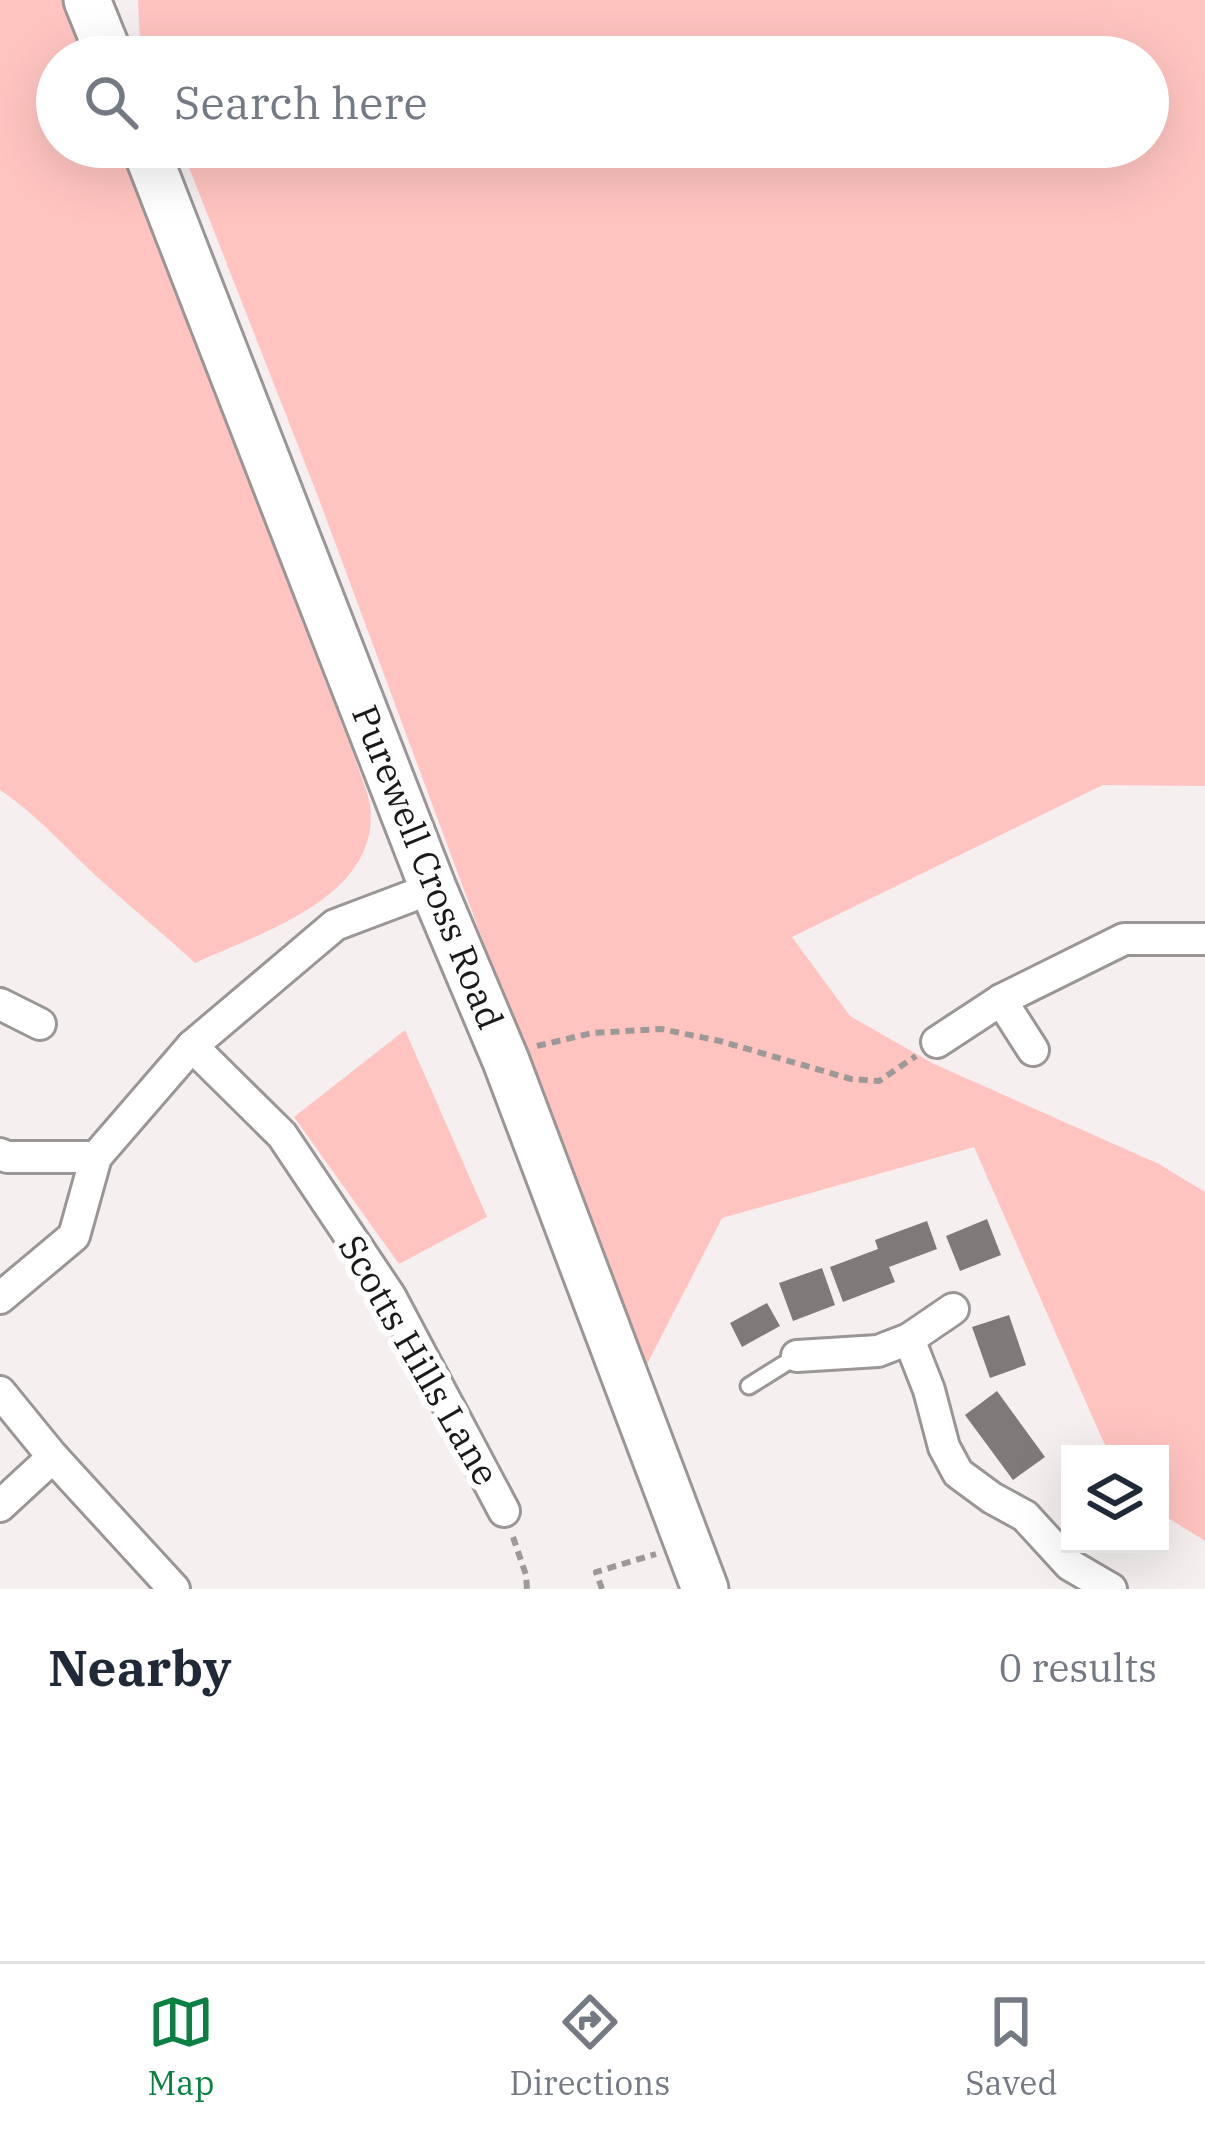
<!DOCTYPE html>
<html lang="en">
<head>
<meta charset="utf-8">
<style>
  body { margin:0; font-family:"IBM Plex Serif",serif; background:#f2f2f3; color:#1f2937 }
  .controls { position:absolute; right:36px; bottom:36px; display:grid; overflow:hidden; border-radius:0px; box-shadow:0 12px 48px #0002 }
  .controls button { width:108px; height:108px; display:grid; place-items:center; padding:0; border:0; border-bottom:3px solid #e0e1e3; background:#fff; color:#1f2937; font:60px sans-serif }
  .list { margin:0; padding:0; list-style:none }
  h2 { display:flex; justify-content:space-between; align-items:center; height:156px; margin:0; padding:0 48px; font-size:51px }
  h2 small { font-size:39px; font-weight:400; color:#747a83 }
  .icon { flex:none; width:66px; height:66px; fill:none; stroke:currentColor; stroke-width:2; stroke-linecap:round; stroke-linejoin:round }
  .map { position:relative; flex:none; width:1205px; height:1589px; overflow:hidden }
  .search { position:absolute; background:#fff; box-shadow:0 12px 48px #0002; left:36px; right:36px; top:36px; height:132px; display:flex; align-items:center; gap:30px; box-sizing:border-box; padding:0 42px; border-radius:66px; color:#747a83; font-size:45px }
  .sheet { height:372px; background:#fff }
  nav { display:flex; justify-content:space-around; align-items:center; box-sizing:border-box; height:168px; border-top:3px solid #e0e1e3; background:#fff; font-size:33px; color:#747a83 }
  nav a { display:grid; justify-items:center; gap:6px }
  nav .on { color:#0b8043 }
  .map>svg:first-child { display:block }
  .green { fill:#ffc4c0 }
  .building { fill:#7f7a7a }
  .lines { fill:none; stroke-linecap:round; stroke-linejoin:round }
  .service-casing { stroke:#9a9695; stroke-width:21 }
  .minor-casing { stroke:#9a9695; stroke-width:36 }
  .secondary-casing { stroke:#9a9695; stroke-width:51 }
  .path { stroke:#9d9998; stroke-width:6; stroke-dasharray:9 6; stroke-linecap:butt }
  .service { stroke:#fff; stroke-width:15 }
  .minor { stroke:#fff; stroke-width:30 }
  .secondary { stroke:#fff; stroke-width:45 }
  .labels { text-anchor:middle; stroke-width:12; stroke-linejoin:round; paint-order:stroke }
  .street-label { font-size:36px; fill:#1a1818; stroke:#fefefe }
</style>
</head>
<body>
<div class="map">
<svg width="1205" height="1589" viewBox="0 0 1205 1589">
  <rect width="100%" height="100%" fill="#f5f0ef"/>
  <!-- green -->
  <g class="green">
    <path d="M 0,0 L 63,0 L 85,57 L 57,57 L 57,147 L 120,147 L 356,761 C 360,775 368,791 370,806 C 381,897 260,933 195,963 C 165,935 134,910 104,883 C 68,851 41,818 0,790 Z"/>
    <path d="M 138,0 L 1205,0 L 1205,786 L 1103,785 L 792,937 L 850,1016 L 934,1064 L 1159,1164 L 1205,1192 L 1205,1541 L 1160,1513 L 1160,1454 L 1111,1454 L 1103,1441 L 974,1147 L 722,1218 L 643,1372 L 317,494 L 181,147 L 1148,147 L 1148,57 L 146,57 L 140,41 Z"/>
    <path d="M 405,1030 L 487,1217 L 399,1264 L 294,1117 Z"/>
  </g>
  <!-- building -->
  <g class="building">
    <path d="M 987,1219 L 1001,1255 L 960,1271 L 946,1236 Z"/>
    <path d="M 927,1221 L 937,1249 L 889,1267 L 895,1282 L 843,1302 L 830,1267 L 878,1249 L 875,1240 Z"/>
    <path d="M 822,1268 L 835,1305 L 793,1321 L 779,1283 Z"/>
    <path d="M 767,1303 L 780,1326 L 742,1347 L 730,1323 Z"/>
    <path d="M 1009,1315 L 1026,1365 L 990,1378 L 972,1327 Z"/>
    <path d="M 997,1391 L 1045,1457 L 1013,1480 L 965,1415 Z"/>
  </g>
  <g class="lines">
    <!-- service casing -->
    <g class="service-casing">
      <path id="service" d="M 749,1386 L 797,1356"/>
    </g>
    <!-- minor casing -->
    <g class="minor-casing">
      <g id="minor">
        <path d="M 1001,1000 L 1033,1050"/>
        <path d="M 0,1004 L 40,1024"/>
        <path d="M 937,1042 L 1001,1000 L 1124,939 L 1205,939"/>
        <path d="M 192,1046 L 282,1135 L 390,1296 L 504,1511"/>
        <path d="M 0,1154 L 7,1157 L 96,1157"/>
        <path d="M 0,1298 L 74,1236 L 96,1157 L 192,1046 L 335,925 L 433,888"/>
        <path d="M 909,1339 L 953,1309"/>
        <path d="M 797,1356 L 878,1351 L 909,1339 L 929,1390 L 944,1447 L 958,1473 L 992,1498 L 1025,1516 L 1070,1565 L 1111,1589"/>
        <path d="M 0,1392 L 53,1457 L 174,1589"/>
        <path d="M 0,1506 L 53,1457"/>
      </g>
    </g>
    <!-- secondary casing -->
    <g class="secondary-casing">
      <g id="secondary">
        <path d="M 87,0 L 110,57"/>
        <path d="M 145,147 L 433,888 L 506,1061 L 705,1589"/>
      </g>
    </g>
    <!-- path -->
    <g class="path">
      <path d="M 537,1046 L 592,1033 L 661,1029 L 720,1041 L 851,1079 L 879,1081 L 916,1056"/>
      <path d="M 513,1537 L 526,1575 L 527,1589"/>
      <path d="M 602,1589 L 596,1572 L 656,1554"/>
    </g>
    <!-- service -->
    <use href="#service" class="service"/>
    <!-- minor -->
    <use href="#minor" class="minor"/>
    <!-- secondary -->
    <use href="#secondary" class="secondary"/>
  </g>
  <g class="labels">
    <!-- street labels -->
    <g class="street-label">
      <text transform="translate(428 867) rotate(68)" y="13">Purewell Cross Road</text>
      <text transform="translate(419 1360) rotate(60)" y="13">Scotts Hills Lane</text>
    </g>
  </g>
</svg>
<div class="controls">
<button><svg class="icon" aria-label="layers" viewBox="0 0 24 24"><path d="M12 4l9 5-9 5-9-5zM3 14l9 5 9-5"/></svg></button>
</div>
<div class="search"><svg class="icon" aria-label="search" viewBox="0 0 24 24"><circle cx="10" cy="10" r="6"/><path d="M15 15l6 6"/></svg>Search here</div>
</div>
<section class="sheet">
<h2>Nearby<small>0 results</small></h2>
<ul class="list">
</ul>
</section>
<nav>
<a class="on"><svg class="icon" aria-label="map" viewBox="0 0 24 24"><path d="M3 6l6-2 6 2 6-2v14l-6 2-6-2-6 2zM9 4v14M15 6v14"/></svg>Map</a>
<a><svg class="icon" aria-label="directions" viewBox="0 0 24 24"><path d="M12 3l9 9-9 9-9-9zM9 14v-3h6M13 9l2 2-2 2"/></svg>Directions</a>
<a><svg class="icon" aria-label="saved" viewBox="0 0 24 24"><path d="M7 4h10v16l-5-4-5 4z"/></svg>Saved</a>
</nav>
</body>
</html>
